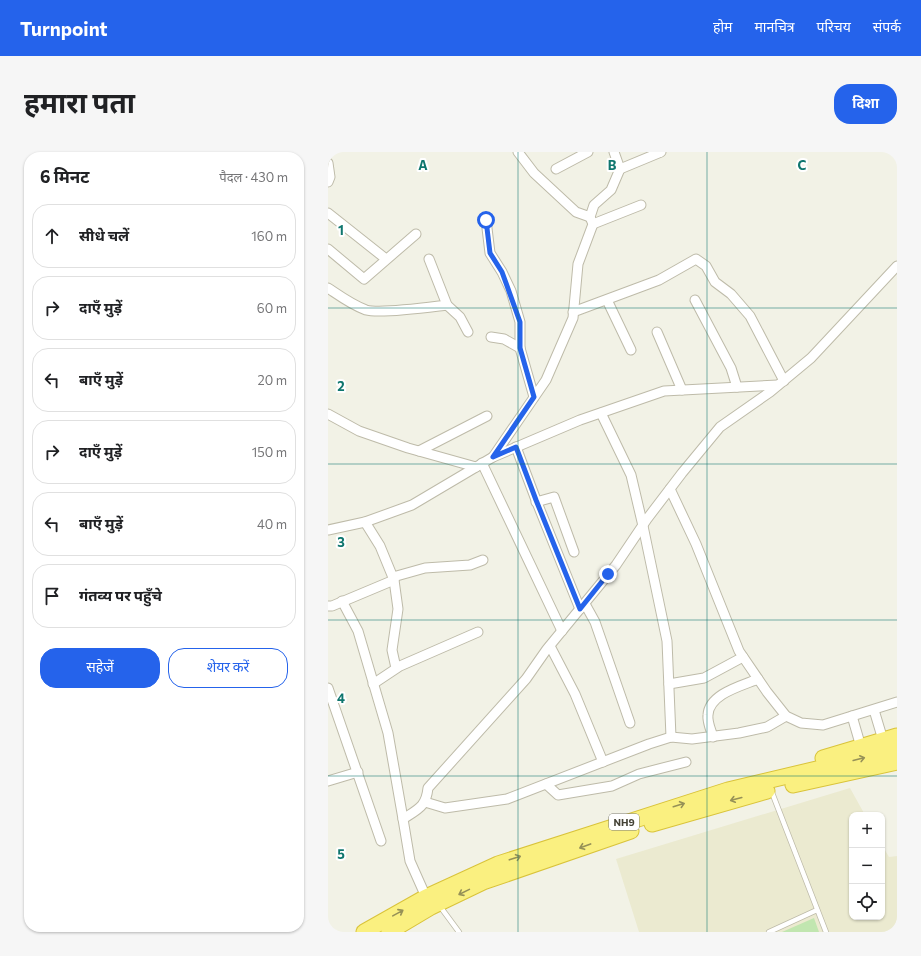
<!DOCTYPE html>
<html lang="hi">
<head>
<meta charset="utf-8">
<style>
  body { margin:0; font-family:Commissioner,"Noto Sans Devanagari",sans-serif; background:#f6f6f6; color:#202124 }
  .controls { position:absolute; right:12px; bottom:12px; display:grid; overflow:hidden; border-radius:8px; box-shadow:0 1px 3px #0004 }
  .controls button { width:36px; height:36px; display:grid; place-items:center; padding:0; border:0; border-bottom:1px solid #e0e0e0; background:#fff; color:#202124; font:20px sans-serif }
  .stop { position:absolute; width:12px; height:12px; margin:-9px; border:3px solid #2563eb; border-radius:50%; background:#fff }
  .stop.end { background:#2563eb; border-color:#fff; box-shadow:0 1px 4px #0008 }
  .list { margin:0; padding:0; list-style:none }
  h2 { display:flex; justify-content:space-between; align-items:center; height:52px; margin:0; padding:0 16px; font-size:17px }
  h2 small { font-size:13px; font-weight:400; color:#757577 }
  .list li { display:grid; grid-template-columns:26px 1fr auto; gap:12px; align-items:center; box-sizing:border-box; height:64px; margin:0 8px 8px; padding:0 8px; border:1px solid #e0e0e0; border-radius:16px }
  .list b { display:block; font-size:15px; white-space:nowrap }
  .list em { font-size:13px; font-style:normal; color:#757577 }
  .actions { display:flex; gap:8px; padding:12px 16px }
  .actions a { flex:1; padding:9px 0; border:1px solid #2563eb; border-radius:16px; text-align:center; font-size:14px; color:#2563eb }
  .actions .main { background:#2563eb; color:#fff }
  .icon { flex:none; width:22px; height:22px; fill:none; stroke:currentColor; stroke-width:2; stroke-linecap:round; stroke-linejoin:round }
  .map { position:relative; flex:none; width:569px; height:780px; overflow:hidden; border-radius:16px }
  header { display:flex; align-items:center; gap:24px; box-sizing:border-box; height:56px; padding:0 20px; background:#2563eb; color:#fff }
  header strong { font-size:19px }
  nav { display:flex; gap:22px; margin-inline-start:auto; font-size:14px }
  .intro { display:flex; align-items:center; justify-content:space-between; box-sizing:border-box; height:96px; padding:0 24px }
  h1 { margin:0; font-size:28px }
  .button { padding:10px 18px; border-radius:16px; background:#2563eb; color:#fff; font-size:14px; font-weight:700 }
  main { display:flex; gap:24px; padding:0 24px }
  aside { flex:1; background:#fff; border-radius:16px; box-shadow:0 1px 3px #0004 }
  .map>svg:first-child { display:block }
  .education { fill:#ebead0 }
  .green { fill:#c1e6b0 }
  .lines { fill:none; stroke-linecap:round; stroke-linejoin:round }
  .service-casing { stroke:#bebba9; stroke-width:6 }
  .minor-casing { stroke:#bebba9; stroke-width:11 }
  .trunk-casing { stroke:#d9c33a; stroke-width:17 }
  .service { stroke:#fff; stroke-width:4.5 }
  .minor { stroke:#fff; stroke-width:9 }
  .trunk { stroke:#faf080; stroke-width:15 }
  .oneway { stroke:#969157 }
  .route { stroke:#2563eb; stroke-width:5 }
  .grid { fill:none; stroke:#0f766e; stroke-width:1; stroke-opacity:0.55 }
  .labels { text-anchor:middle; stroke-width:4; stroke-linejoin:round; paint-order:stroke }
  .shield { fill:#fff; stroke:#7d7b72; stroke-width:1 }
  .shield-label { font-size:10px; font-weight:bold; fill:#454336 }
  .grid-label { font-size:13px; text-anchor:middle; font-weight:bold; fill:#0f766e; stroke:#fff; stroke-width:4; stroke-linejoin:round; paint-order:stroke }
</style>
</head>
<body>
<header>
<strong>Turnpoint</strong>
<nav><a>होम</a><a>मानचित्र</a><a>परिचय</a><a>संपर्क</a></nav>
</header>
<div class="intro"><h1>हमारा पता</h1><a class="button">दिशा</a></div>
<main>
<aside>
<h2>6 मिनट<small>पैदल · 430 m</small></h2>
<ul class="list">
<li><svg class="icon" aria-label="ahead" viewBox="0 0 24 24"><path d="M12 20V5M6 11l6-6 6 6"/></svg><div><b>सीधे चलें</b></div><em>160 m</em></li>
<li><svg class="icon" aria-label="right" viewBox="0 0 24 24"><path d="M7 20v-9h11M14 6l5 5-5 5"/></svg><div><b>दाएँ मुड़ें</b></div><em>60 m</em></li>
<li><svg class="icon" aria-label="left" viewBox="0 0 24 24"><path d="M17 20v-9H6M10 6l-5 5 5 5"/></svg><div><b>बाएँ मुड़ें</b></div><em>20 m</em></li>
<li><svg class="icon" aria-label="right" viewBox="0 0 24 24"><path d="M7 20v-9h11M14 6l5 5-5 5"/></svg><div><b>दाएँ मुड़ें</b></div><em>150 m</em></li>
<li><svg class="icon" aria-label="left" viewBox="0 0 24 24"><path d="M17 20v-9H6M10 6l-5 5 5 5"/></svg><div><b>बाएँ मुड़ें</b></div><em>40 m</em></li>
<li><svg class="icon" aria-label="arrive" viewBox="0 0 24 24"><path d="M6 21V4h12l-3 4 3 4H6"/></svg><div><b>गंतव्य पर पहुँचे</b></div></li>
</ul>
<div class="actions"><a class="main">सहेजें</a><a>शेयर करें</a></div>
</aside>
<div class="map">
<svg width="569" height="780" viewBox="0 0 569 780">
  <rect width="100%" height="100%" fill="#f2f2e6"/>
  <!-- education -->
  <path class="education" d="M 522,636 L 537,663 L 524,663 L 524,765 L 554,765 L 554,693 L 561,705 L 569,704 L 569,780 L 311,780 L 288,707 Z"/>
  <!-- green -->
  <path class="green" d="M 486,766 L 491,780 L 454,780 Z"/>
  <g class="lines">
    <!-- service casing -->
    <g class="service-casing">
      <g id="service">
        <path d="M 443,638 L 498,780"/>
        <path d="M 111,753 L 131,780"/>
        <path d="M 441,780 L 489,758"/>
      </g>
    </g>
    <!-- minor casing -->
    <g class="minor-casing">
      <g id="minor">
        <path d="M 190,0 L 206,21 L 248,60 L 262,65"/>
        <path d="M 0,11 L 2,25 L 0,30"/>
        <path d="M 228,17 L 260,0"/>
        <path d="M 292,17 L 333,0"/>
        <path d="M 0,61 L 58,107"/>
        <path d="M 158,68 L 162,101 L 174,120 L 183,139 L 192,170 L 192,196"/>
        <path d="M 265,72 L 313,53"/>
        <path d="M 0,97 L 36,127 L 88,82"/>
        <path d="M 101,107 L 119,153 L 132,165 L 140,180"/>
        <path d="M 0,136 C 12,144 24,153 38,158 C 53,162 102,155 119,153"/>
        <path d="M 279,148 L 303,198"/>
        <path d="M 367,148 L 403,216 L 409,235"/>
        <path d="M 245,160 L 331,128 L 368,107 L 378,114 L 387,130 L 403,142 L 422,164 L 456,229"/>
        <path d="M 329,180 L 354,238"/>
        <path d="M 163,185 L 176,187 L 192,196 L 206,245"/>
        <path d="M 273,261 L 303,323 L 315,374 L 339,489 L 343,585"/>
        <path d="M 0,262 L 31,279 L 80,296 L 148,315"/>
        <path d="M 188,295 L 208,348 L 252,457"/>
        <path d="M 91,299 L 159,264"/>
        <path d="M 165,305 L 218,228 L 245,166 L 250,112 L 265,72 L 262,65 L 266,53 L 283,38 L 292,17 L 286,0"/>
        <path d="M 154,311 L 234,479"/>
        <path d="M 342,337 L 368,392 L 411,499 L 439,540 L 458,564 L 473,571 L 495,573 L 569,550"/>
        <path d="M 208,350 L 226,345 L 246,400"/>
        <path d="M 37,370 L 52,394 L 66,428 L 70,457 L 64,498 L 68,516"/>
        <path d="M 0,378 L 37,370 L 84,353 L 165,305 L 252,268 L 336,239 L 450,233"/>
        <path d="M 65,425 L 97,416 L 142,413 L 155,408"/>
        <path d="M 14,449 L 30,479 L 60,581 L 75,667"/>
        <path d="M 257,452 L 267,470 L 302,571"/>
        <path d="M 0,454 L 4,454 L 66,428"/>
        <path d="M 222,494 L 247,542 L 275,610"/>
        <path d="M 45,532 L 72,514 L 150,480"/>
        <path d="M 341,532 L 376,526 L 415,505"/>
        <path d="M 0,536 L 53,689"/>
        <path d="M 546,558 L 555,588"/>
        <path d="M 524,564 L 533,595"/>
        <path d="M 385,585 C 383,578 379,570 380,563 C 381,542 413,534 430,527"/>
        <path d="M 0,629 L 30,620"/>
        <path d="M 218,632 L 230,643 L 284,634 L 311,622 L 358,610"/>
        <path d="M 97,650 L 117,656 L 179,647 L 321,592 L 343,585 L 364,587 L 411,581 L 439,575 L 458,564"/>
        <path d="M 98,745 L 82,709 L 75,667 C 90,657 98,655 100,636 L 198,527 L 219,497 L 288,413 L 319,367 L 354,321 L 392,275 L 442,240 L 483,206 L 569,114"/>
      </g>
    </g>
    <!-- trunk casing -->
    <g class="trunk-casing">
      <g id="trunk">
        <path d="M 495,606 L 569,584"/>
        <path d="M 465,633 L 569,610"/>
        <path d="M 324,672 L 439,639"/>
        <path d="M 36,780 L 98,745 L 170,712 L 400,638 L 569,598"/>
        <path d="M 61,780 L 103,755 L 155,730 L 303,679"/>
      </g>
    </g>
    <!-- service -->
    <use href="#service" class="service"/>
    <!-- minor -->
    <use href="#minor" class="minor"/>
    <!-- trunk -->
    <use href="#trunk" class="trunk"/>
  </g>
  <!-- one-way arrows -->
  <defs><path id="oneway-shaft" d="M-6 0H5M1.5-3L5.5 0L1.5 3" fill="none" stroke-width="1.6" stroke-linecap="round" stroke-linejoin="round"/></defs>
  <g class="oneway">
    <use href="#oneway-shaft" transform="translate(531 607) rotate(-14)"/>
    <use href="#oneway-shaft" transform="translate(408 647) rotate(165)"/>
    <use href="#oneway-shaft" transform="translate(351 653) rotate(-17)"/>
    <use href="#oneway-shaft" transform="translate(257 694) rotate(160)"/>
    <use href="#oneway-shaft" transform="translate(187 706) rotate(-18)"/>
    <use href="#oneway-shaft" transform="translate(136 740) rotate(154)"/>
    <use href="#oneway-shaft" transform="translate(70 761) rotate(-29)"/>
  </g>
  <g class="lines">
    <!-- route -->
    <path class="route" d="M 158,68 L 162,101 L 174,120 L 192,170 L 192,196 L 206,245 L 165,305 L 188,295 L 208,348 L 252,457 L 280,422"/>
  </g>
  <!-- grid -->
  <path class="grid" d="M 190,0 L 190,780M 379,0 L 379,780M 0,156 L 569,156M 0,312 L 569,312M 0,468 L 569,468M 0,624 L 569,624"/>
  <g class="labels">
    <!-- shield labels -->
    <rect class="shield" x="281" y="662" width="30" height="16" rx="3"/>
    <g class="shield-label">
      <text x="296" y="674">NH9</text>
    </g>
  </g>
  <g class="grid-label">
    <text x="95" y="18">A</text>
    <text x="284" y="18">B</text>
    <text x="474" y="18">C</text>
    <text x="13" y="83">1</text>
    <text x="13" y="239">2</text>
    <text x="13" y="395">3</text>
    <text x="13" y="551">4</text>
    <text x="13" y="707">5</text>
  </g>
</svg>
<div class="controls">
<button>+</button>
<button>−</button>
<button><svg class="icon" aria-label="locate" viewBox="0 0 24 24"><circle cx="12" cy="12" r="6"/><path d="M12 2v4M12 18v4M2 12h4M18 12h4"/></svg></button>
</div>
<div class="stop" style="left:158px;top:68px"></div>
<div class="stop end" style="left:280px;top:422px"></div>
</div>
</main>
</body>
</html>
